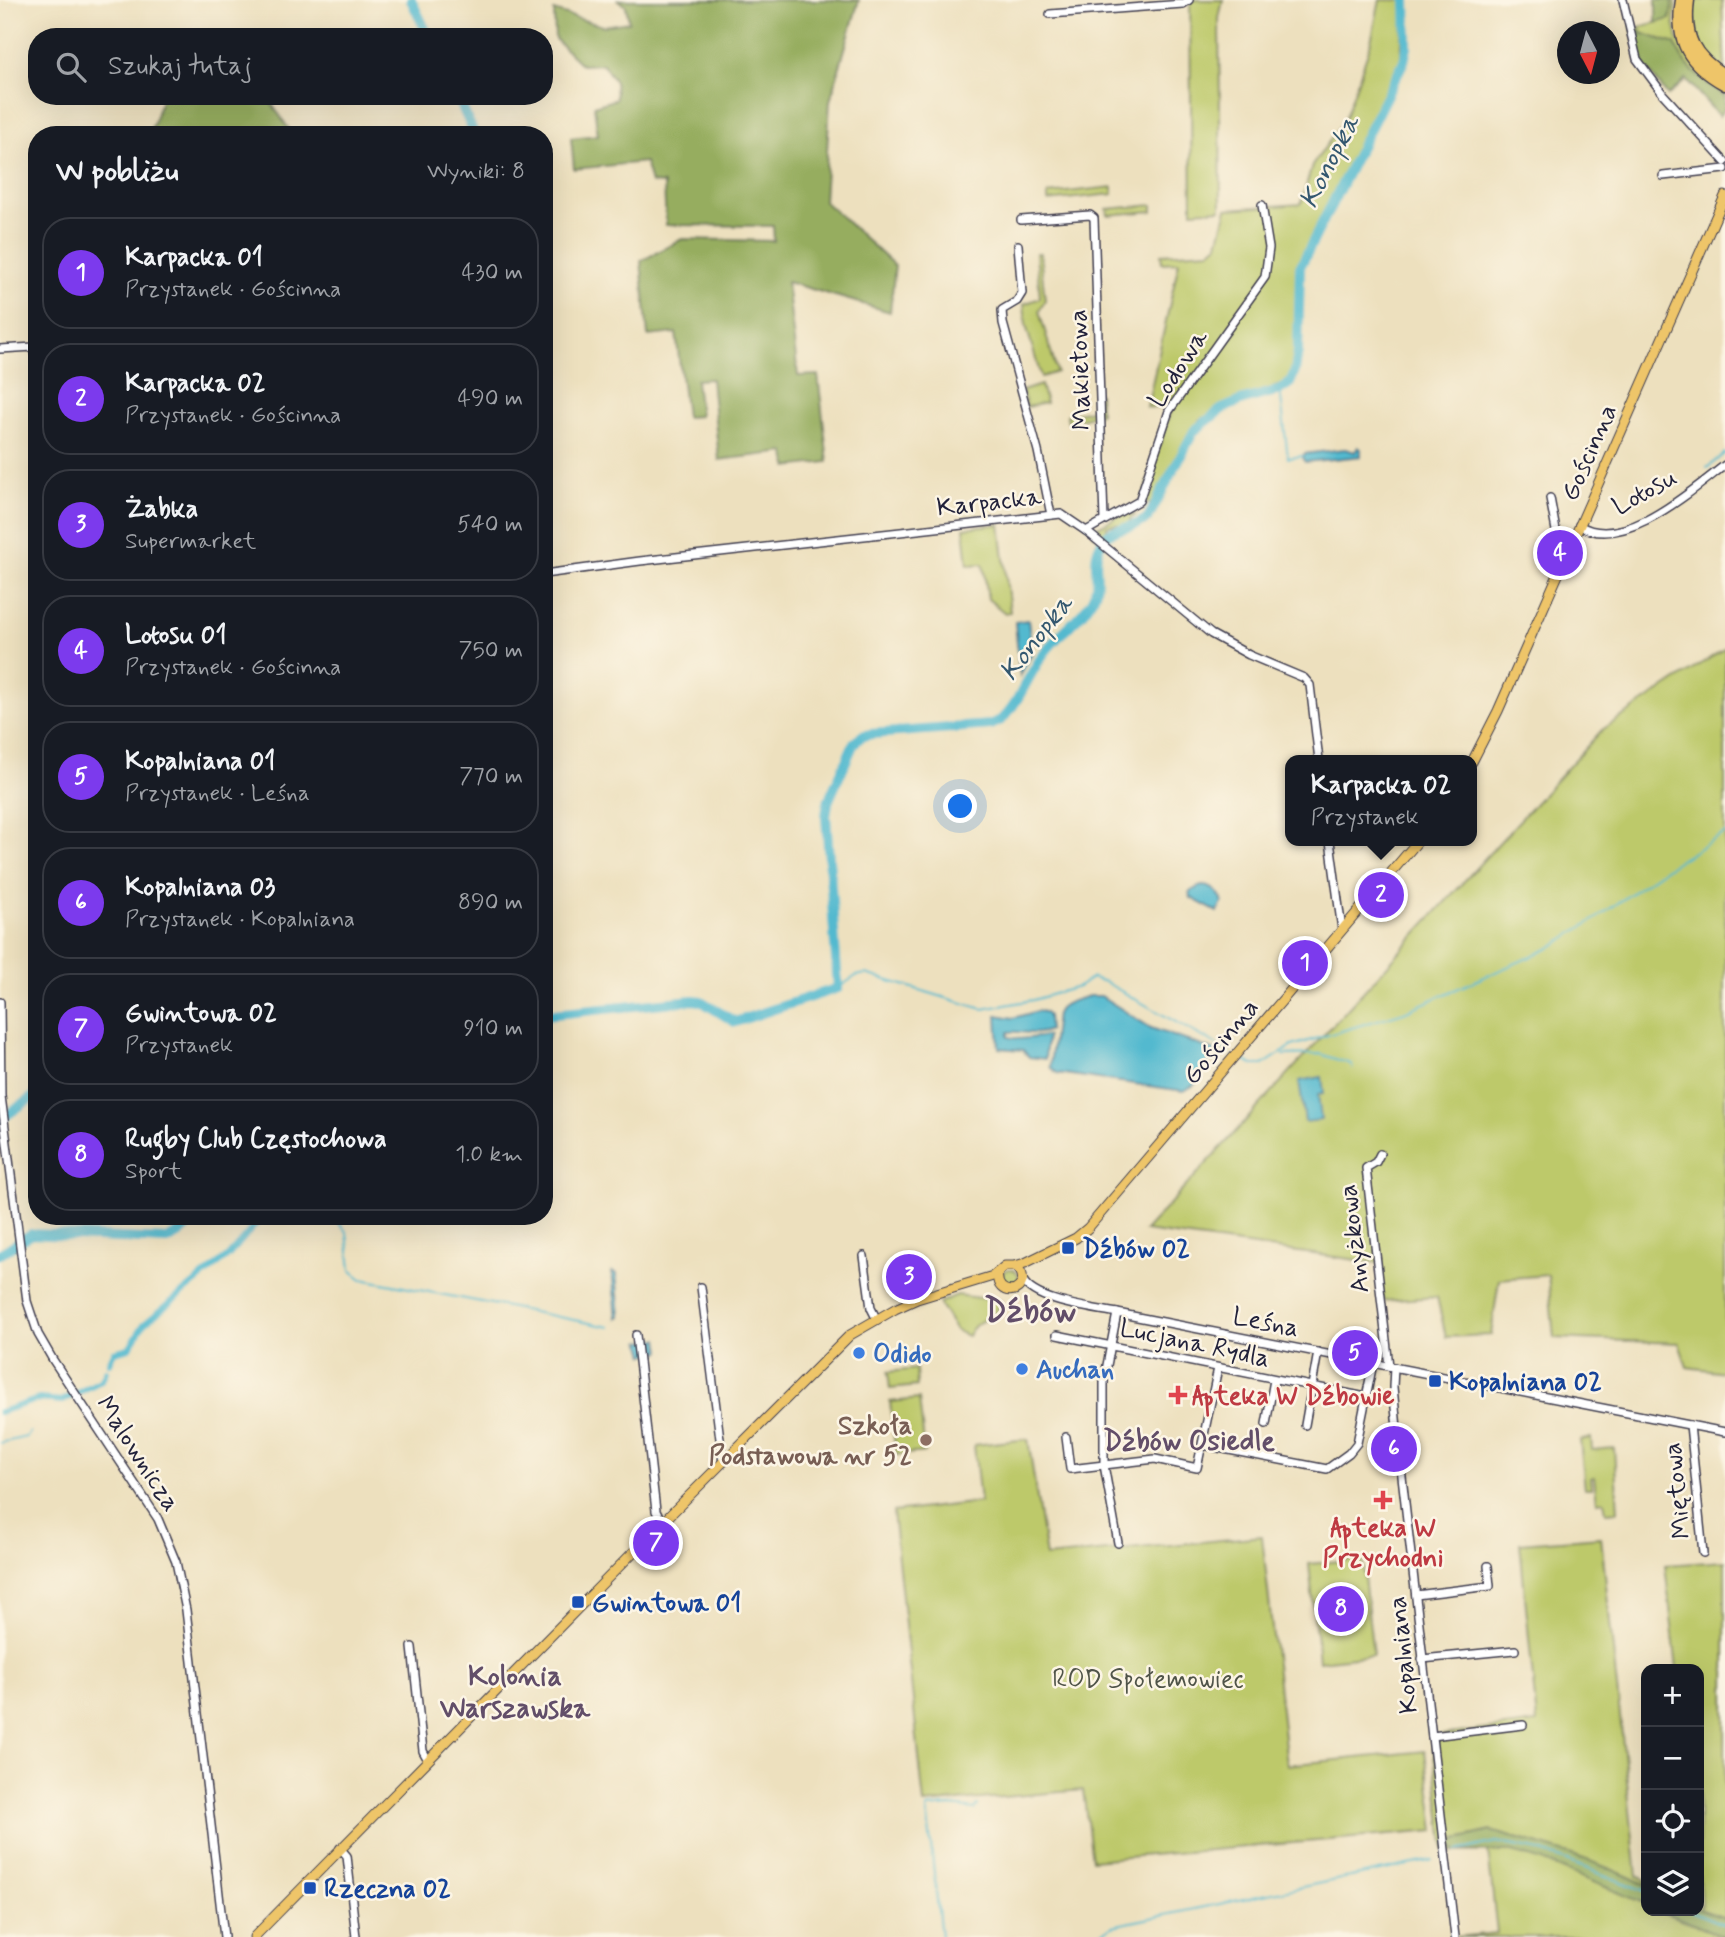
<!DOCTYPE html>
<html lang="pl">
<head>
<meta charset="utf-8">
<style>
  body { margin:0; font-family:Mynerve,sans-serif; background:#20242c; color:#f1f3f6 }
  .controls { position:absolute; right:21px; bottom:21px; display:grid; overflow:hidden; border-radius:14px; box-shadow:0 7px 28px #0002 }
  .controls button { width:63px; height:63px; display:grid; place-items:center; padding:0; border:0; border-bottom:2px solid #363941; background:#171b24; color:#f1f3f6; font:35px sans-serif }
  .compass { position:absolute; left:1557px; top:21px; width:63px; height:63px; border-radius:50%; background:#171b24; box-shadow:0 7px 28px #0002; rotate:174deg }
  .you { position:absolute; left:961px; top:807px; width:24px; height:24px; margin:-18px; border:5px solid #fff; border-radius:50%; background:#1a73e8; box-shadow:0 0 0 10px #1a73e833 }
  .badge { display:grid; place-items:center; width:46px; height:46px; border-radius:50%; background:#7c3aed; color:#fff; font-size:23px; font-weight:700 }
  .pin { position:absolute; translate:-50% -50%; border:4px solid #fff; box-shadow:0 2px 7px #0006 }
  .popup { position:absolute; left:1285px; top:755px; width:192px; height:91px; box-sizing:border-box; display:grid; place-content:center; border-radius:14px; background:#171b24; filter:drop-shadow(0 2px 5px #0005); font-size:23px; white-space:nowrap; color:#9ea1a6 }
  .popup b { font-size:26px; color:#f1f3f6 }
  .popup::after { content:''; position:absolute; left:50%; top:100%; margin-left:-14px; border:14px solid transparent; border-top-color:#171b24 }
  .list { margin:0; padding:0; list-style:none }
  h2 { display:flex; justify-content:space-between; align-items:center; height:91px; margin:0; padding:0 28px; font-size:30px }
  h2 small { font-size:23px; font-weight:400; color:#9ea1a6 }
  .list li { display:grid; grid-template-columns:46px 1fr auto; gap:21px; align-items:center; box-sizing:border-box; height:112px; margin:0 14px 14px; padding:0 14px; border:2px solid #363941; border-radius:28px }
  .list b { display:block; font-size:26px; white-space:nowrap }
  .list p { margin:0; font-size:23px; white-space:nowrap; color:#9ea1a6 }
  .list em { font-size:23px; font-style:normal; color:#9ea1a6 }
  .icon { flex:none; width:38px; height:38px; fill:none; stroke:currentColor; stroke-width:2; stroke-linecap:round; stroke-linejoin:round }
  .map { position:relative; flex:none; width:1725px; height:1937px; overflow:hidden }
  .search { position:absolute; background:#171b24; box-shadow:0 7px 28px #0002; left:28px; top:28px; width:525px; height:77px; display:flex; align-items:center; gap:18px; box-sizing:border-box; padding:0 24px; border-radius:28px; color:#9ea1a6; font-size:26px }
  .panel { position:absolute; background:#171b24; box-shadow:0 7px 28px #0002; left:28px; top:126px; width:525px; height:1099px; border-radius:28px }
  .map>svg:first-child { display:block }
  .green { fill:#bdc96b; stroke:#707653; stroke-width:2 }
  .forest { fill:#96ad5f; stroke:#5c684d; stroke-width:2 }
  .water { fill:#52b9cf; stroke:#3a6e85; stroke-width:2 }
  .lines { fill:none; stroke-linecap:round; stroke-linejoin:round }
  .stream { stroke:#52b9cf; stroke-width:2 }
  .canal { stroke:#52b9cf; stroke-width:6 }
  .river { stroke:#52b9cf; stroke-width:10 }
  .minor-casing { stroke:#403e4f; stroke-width:10 }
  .major-casing { stroke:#403e4f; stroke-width:11 }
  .highway-casing { stroke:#403e4f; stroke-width:13 }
  .minor { stroke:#fff; stroke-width:7 }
  .major { stroke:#eec569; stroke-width:9 }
  .highway { stroke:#eec569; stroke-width:10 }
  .transit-dot { fill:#1a4fb4; stroke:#fcf5e5; stroke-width:2.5 }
  .shop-dot { fill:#3f7fe0; stroke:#fcf5e5; stroke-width:2.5 }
  .health-dot { fill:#e0444e; stroke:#fcf5e5; stroke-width:2.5 }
  .education-dot { fill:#8d6e63; stroke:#fcf5e5; stroke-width:2.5 }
  .labels { text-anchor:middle; stroke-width:5; stroke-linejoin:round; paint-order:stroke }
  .street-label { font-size:26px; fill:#22223b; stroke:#fcf5e5 }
  .transit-label { font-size:26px; font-weight:bold; fill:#164399; stroke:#fcf5e5; text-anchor:start }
  .shop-label { font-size:26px; font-weight:bold; fill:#366cbe; stroke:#fcf5e5; text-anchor:start }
  .health-label { font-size:26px; font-weight:bold; fill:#be3a42; stroke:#fcf5e5; text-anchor:start }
  .education-label { font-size:26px; font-weight:bold; fill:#785e54; stroke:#fcf5e5; text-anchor:end }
  .park-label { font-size:26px; fill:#505449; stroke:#fcf5e5 }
  .water-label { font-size:28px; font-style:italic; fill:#33576f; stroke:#fcf5e5 }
  .neighbourhood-label { font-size:28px; font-weight:bold; fill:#624e69; stroke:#fcf5e5 }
  .district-label { font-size:33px; font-weight:bold; fill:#624e69; stroke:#fcf5e5 }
</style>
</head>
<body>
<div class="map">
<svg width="1725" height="1937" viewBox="0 0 1725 1937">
  <rect width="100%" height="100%" fill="#fcf5e5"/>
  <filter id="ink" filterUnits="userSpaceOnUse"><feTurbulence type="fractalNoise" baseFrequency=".0143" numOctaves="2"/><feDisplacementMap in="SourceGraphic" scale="14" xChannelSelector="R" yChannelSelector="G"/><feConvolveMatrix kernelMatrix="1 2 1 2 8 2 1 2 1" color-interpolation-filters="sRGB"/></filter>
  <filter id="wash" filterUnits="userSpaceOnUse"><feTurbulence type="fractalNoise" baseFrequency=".00686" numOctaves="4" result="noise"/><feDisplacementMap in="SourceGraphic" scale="28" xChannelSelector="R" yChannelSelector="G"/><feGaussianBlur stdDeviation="1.57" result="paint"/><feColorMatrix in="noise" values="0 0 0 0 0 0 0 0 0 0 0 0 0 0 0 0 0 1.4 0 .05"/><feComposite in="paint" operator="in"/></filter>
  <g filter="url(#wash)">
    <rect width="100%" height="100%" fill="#ede0be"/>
    <!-- green -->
    <g class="green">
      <path d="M 1190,0 L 1223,0 L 1219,18 L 1221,209 L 1192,211 Z"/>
      <path d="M 1380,0 L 1404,0 L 1401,62 L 1297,267 L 1295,354 L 1291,377 L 1284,384 L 1233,401 L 1200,420 L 1189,436 L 1153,505 L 1142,501 L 1171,409 L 1147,407 L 1179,262 L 1162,263 L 1161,254 L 1210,251 L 1218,244 L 1227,209 L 1301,204 L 1312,166 L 1344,120 L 1370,46 Z"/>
      <path d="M 1673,0 L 1676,0 L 1674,22 L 1678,40 L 1725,87 L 1725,96 C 1704,81 1685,69 1675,44 L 1641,33 L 1639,27 L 1670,19 Z"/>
      <path d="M 1693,0 L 1722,0 L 1725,71 C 1694,45 1692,41 1693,0 Z"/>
      <path d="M 1113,187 L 1113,194 L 1048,201 L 1048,194 Z"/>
      <path d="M 1153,205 L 1153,211 L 1108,215 L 1107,209 Z"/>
      <path d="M 1036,253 L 1040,253 L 1045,301 L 1039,311 L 1057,372 L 1041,377 L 1026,325 L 1024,304 L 1040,298 Z"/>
      <path d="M 1041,385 L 1046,403 L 1027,407 L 1022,391 Z"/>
      <path d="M 1099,394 L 1100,414 L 1068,422 L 1067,415 L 1096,409 L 1095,395 Z"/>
      <path d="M 1126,512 L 1135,515 L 1130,519 L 1131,525 L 1120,527 L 1117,524 L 1107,526 L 1107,530 L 1100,537 L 1093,534 L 1094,529 Z"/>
      <path d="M 1000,524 L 1010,612 L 1005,613 L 988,599 L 983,564 L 968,565 L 964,528 Z"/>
      <path d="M 1725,648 L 1725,1372 L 1687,1367 L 1679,1343 L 1554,1338 L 1548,1275 L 1499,1279 L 1491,1335 L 1446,1337 L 1437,1297 L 1383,1301 L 1379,1263 L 1145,1231 L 1602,730 Z"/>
      <circle cx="1010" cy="1278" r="9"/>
      <path d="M 957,1295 L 1001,1301 C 997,1321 976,1316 968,1336 L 956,1331 L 939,1303 Z"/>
      <path d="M 916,1369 L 917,1386 L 890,1389 L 888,1372 Z"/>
      <path d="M 919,1399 L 925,1452 L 896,1455 L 890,1402 Z"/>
      <path d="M 1591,1438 L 1592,1450 L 1614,1448 L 1618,1511 L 1606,1512 L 1604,1501 L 1597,1502 L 1594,1477 L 1591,1478 L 1592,1488 L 1585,1488 L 1580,1440 Z"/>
      <path d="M 1028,1439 L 1046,1557 L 1262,1536 L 1287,1765 L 1425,1751 L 1435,1831 L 1092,1860 L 1083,1790 L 924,1804 L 893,1512 L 980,1502 L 974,1445 Z"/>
      <path d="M 1601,1537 L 1637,1876 L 1646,1880 L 1646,1911 L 1699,1911 L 1699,1905 L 1701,1906 L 1699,1875 L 1699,1669 L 1677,1669 L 1665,1565 L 1725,1561 L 1725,1937 L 1455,1937 L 1497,1933 L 1488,1851 L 1445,1852 L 1432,1736 L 1537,1723 L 1520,1543 Z"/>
      <path d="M 1362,1559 L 1373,1655 L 1319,1661 L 1309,1564 Z"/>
    </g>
    <!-- forest -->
    <g class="forest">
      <path d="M 618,0 L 859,0 L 830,101 L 824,201 L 895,266 L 890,312 L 787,282 L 798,376 L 818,375 L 828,462 L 788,467 L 786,452 L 719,460 L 711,379 L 696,380 L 700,416 L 686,417 L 676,333 L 648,336 L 641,261 L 682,239 L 774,241 L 773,226 L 666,225 L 664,184 L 651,183 L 645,162 L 574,169 L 571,138 L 598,135 L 594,106 L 616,99 L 615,82 L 603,64 L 582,65 L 555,39 L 554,11 L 603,26 L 629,22 L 626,6 Z"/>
      <path d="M 1656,0 L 1673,0 L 1670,19 L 1656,23 Z"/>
      <path d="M 1639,27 L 1641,33 L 1675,44 C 1685,69 1704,81 1725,96 L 1725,107 L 1719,116 L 1686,79 L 1668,96 L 1641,61 L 1632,28 Z"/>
      <path d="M 162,97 L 271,103 L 293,135 L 147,135 L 153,125 Z"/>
      <path d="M 1491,1831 C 1544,1846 1597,1860 1646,1885 L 1646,1904 L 1543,1861 L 1512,1852 L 1457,1851 L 1450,1845 L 1457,1839 Z"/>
      <path d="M 1699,1909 L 1725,1918 L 1725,1937 L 1660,1911 Z"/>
    </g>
    <!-- water -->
    <g class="water">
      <path d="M 1358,447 L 1361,449 L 1361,456 L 1305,462 L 1303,457 L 1304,454 L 1345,449 L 1355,452 Z"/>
      <path d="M 1028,620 L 1032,653 L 1020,676 L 1015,622 Z"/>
      <path d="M 1200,886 C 1211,885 1219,892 1223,902 L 1217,912 L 1191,898 L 1190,892 Z"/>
      <path d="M 1089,996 L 1101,996 L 1151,1028 L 1216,1051 L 1194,1085 L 1184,1091 L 1057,1073 L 1050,1067 L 1056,1014 C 1061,1002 1077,1000 1089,996 Z"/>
      <path d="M 1038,1011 L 1044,1012 L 1048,1016 L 1049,1030 C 1036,1037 1022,1030 1008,1032 L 1008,1037 L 1019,1039 L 1047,1036 L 1045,1059 L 1029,1057 L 1023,1050 L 999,1048 L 997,1015 L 1013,1018 Z"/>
      <path d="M 1322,1077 L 1324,1093 L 1318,1094 L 1321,1120 L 1305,1122 L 1299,1081 Z"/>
      <path d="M 612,1272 L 616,1273 L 620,1316 L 617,1318 Z"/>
      <path d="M 654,1339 L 659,1339 L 661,1350 L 659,1352 L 645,1355 L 641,1341 Z"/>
    </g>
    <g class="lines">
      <!-- stream -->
      <g class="stream">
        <path d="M 1280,389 L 1288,458 L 1303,456"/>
        <path d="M 1707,468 L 1725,453"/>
        <path d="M 838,988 L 856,976 L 866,974 L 983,1009 L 1033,1000 L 1078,987 L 1092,978 L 1105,982 L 1229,1052"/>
        <path d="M 1283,1055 L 1320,1054 L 1351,1064 L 1353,1068"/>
        <path d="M 1243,1060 L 1253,1065 L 1263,1065 L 1292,1046 L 1404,1012 L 1548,949 L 1597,918 L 1668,867 L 1725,833"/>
        <path d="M 332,1216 L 347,1232 L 351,1270 L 362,1279 L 610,1327"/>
        <path d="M 0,1443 L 26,1437 L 30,1432"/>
        <path d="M 1457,1851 L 1496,1842 L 1510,1845 L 1540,1851 L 1646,1891"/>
        <path d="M 1691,1911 L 1725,1925"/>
        <path d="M 1096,1936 L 1112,1926 L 1433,1860"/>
        <path d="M 941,1937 L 927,1808 L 950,1806 L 975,1809 L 978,1805"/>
      </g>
      <!-- canal -->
      <g class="canal">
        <path d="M 109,1363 L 114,1352 L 129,1348 L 144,1324 L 228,1256 L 263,1216"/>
        <path d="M 0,1412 L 39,1399 L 62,1401 L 102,1380 L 106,1371"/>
      </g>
      <!-- river -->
      <g class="river">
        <path d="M 411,0 L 429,37"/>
        <path d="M 457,96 L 475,135"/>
        <path d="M 544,1015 L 693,1000 L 701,1001 L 735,1022 L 838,988 L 826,816 L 828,802 L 854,743 L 862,736 L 871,734 L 991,725 L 1001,720 C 1020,702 1029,673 1045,652 C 1058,634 1082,618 1092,599 C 1104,579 1087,559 1105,537 C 1114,526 1133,530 1148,518 L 1194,431 L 1222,409 L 1243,400 L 1280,390 L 1290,383 L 1295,371 L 1298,351 L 1300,267 L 1404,61 L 1407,47 L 1406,0"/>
        <path d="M 0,1120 L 37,1094"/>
        <path d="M 0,1254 L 31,1234 L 167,1240 L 180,1233 L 198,1216"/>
      </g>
    </g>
  </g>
  <g filter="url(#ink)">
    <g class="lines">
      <!-- minor casing -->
      <g class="minor-casing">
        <g id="minor">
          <path d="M 1623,0 L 1637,59 L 1663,94 L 1725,162"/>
          <path d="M 1050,14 L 1183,4 L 1189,0"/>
          <path d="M 1663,176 L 1725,169"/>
          <path d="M 1021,220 L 1090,215 L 1094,218 L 1104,520"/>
          <path d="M 1018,245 L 1022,293 L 1017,301 L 1002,310 L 1003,323 L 1038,451 L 1051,515"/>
          <path d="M 0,349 L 34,347 L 37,375"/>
          <path d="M 1550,498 L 1557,536 L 1569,548"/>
          <path d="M 1579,525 C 1622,553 1691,491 1725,465"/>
          <path d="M 1086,531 L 1139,501 L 1169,411 L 1265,277 L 1269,248 L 1262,205"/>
          <path d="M 544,574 L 640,561 L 1061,514 L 1086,531 L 1211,634 L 1249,655 L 1304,678 L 1310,685 L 1319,760"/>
          <path d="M 1330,841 L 1342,930"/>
          <path d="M 0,1002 L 1,1096 L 27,1301 L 38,1334 L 53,1360 L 158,1519 L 176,1562 L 186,1610 L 224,1937"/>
          <path d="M 1380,1154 L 1376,1162 L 1366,1168 L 1389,1366"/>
          <path d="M 864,1256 L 871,1308 L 876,1318"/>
          <path d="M 1023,1280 C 1034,1302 1093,1308 1117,1313 L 1725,1432"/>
          <path d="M 701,1287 L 723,1463"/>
          <path d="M 1117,1313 L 1104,1381 L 1104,1465 L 1118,1543"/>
          <path d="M 636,1335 L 656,1511 L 662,1523"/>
          <path d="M 1057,1335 L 1366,1397"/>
          <path d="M 1394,1367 L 1393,1387 L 1400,1459 L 1455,1937"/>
          <path d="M 1266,1424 L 1274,1380"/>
          <path d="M 1305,1425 L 1318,1352"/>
          <path d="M 1690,1425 L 1703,1553"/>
          <path d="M 1066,1437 L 1070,1469 L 1155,1459 L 1197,1468 L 1218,1368"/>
          <path d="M 1203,1445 L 1327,1469 L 1349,1453 L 1357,1443 L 1373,1363"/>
          <path d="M 1416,1595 L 1490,1586 L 1488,1566"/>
          <path d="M 412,1647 L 423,1751 L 428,1760"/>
          <path d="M 1422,1659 L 1515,1650"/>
          <path d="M 1432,1736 L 1523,1725"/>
          <path d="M 340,1848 L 347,1856 L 356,1937"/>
        </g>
      </g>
      <!-- major casing -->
      <g class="major-casing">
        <g id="major">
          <path d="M 1472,762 L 1498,711 L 1725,196"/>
          <path d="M 998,1273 C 996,1285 1003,1293 1015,1290 C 1025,1284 1025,1273 1015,1266"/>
          <path d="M 254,1937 L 662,1523 L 850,1335 L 895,1309 L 917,1299 L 993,1276 L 1005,1266 L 1015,1266 L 1025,1263 L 1076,1238 L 1088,1228 L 1418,841"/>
        </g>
      </g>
      <!-- highway casing -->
      <g class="highway-casing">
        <g id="highway">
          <path d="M 1681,0 C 1674,42 1689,65 1725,85"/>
          <path d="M 1689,0 C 1684,37 1694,56 1725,75"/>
        </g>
      </g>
      <!-- minor -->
      <use href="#minor" class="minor"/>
      <!-- major -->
      <use href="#major" class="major"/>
      <!-- highway -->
      <use href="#highway" class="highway"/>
    </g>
  </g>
  <!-- markers -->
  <g class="transit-dot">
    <rect x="1061" y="1241" width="14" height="14" rx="3.5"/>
    <rect x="1428" y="1374" width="14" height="14" rx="3.5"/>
    <rect x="571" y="1595" width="14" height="14" rx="3.5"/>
    <rect x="303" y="1881" width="14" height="14" rx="3.5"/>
  </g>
  <g class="shop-dot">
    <circle cx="859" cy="1353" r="7"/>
    <circle cx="1022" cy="1369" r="7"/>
  </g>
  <g class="health-dot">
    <path d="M1174.5 1384.5h7v7h7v7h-7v7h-7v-7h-7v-7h7z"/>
    <path d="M1379.5 1489.5h7v7h7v7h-7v7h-7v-7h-7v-7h7z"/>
  </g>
  <circle class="education-dot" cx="926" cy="1440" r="7"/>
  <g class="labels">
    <!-- street labels -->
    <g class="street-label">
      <text transform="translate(1177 368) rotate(-57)" y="9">Lodowa</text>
      <text transform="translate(1079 370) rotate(-92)" y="9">Makietowa</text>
      <text transform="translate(1588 452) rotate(-66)" y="9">Gościnna</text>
      <text transform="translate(1644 491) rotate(-29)" y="9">Lotosu</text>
      <text transform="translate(989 501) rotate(-6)" y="9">Karpacka</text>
      <text transform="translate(1220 1041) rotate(-50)" y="9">Gościnna</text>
      <text transform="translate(1353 1239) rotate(-97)" y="9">Anyżkowa</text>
      <text transform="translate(1266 1321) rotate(11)" y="9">Leśna</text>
      <text transform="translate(1195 1342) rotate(12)" y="9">Lucjana Rydla</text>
      <text transform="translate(139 1453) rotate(57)" y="9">Malownicza</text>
      <text transform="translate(1676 1491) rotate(-96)" y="9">Miętowa</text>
      <text transform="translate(1402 1655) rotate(-96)" y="9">Kopalniana</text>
    </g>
    <!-- transit labels -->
    <g class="transit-label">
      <text x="1082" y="1257">Dźbów 02</text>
      <text x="1449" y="1390">Kopalniana 02</text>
      <text x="592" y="1611">Gwintowa 01</text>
      <text x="324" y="1897">Rzeczna 02</text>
    </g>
    <!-- shop labels -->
    <g class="shop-label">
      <text x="873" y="1362">Odido</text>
      <text x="1036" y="1378">Auchan</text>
    </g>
    <!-- health labels -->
    <g class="health-label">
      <text x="1192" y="1404">Apteka W Dźbowie</text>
      <text x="1383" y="1536" text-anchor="middle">Apteka W<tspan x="1383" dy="30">Przychodni</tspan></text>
    </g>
    <!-- education labels -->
    <g class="education-label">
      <text x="912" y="1434">Szkoła<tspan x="912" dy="30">Podstawowa nr 52</tspan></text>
    </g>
    <!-- park labels -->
    <g class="park-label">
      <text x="1148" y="1687">ROD Społemowiec</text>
    </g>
    <!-- water labels -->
    <g class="water-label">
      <text transform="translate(1328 161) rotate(-63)" y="10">Konopka</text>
      <text transform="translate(1035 637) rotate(-52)" y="10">Konopka</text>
    </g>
    <!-- neighbourhood labels -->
    <g class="neighbourhood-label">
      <text x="1189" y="1450">Dźbów Osiedle</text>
      <text x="515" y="1685">Kolonia<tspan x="515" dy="32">Warszawska</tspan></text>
    </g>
    <!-- district labels -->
    <g class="district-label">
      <text x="1030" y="1321">Dźbów</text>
    </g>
  </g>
</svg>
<div class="controls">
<button>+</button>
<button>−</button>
<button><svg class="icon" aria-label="locate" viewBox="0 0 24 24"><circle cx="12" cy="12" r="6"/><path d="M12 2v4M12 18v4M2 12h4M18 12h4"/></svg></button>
<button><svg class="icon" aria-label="layers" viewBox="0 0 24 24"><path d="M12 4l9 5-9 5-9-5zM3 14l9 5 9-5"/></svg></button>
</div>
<svg class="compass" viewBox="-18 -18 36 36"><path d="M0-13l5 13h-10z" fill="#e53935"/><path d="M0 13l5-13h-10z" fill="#9ea1a6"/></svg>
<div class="you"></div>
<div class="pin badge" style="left:1305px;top:963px">1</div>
<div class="pin badge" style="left:1381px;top:895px">2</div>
<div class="popup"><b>Karpacka 02</b>Przystanek</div>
<div class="pin badge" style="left:909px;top:1277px">3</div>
<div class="pin badge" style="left:1560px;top:553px">4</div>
<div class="pin badge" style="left:1355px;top:1353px">5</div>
<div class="pin badge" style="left:1394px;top:1449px">6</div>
<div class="pin badge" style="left:656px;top:1543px">7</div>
<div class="pin badge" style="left:1341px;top:1609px">8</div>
<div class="search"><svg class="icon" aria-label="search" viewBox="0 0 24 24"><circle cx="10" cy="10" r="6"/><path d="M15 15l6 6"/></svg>Szukaj tutaj</div>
<section class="panel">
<h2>W pobliżu<small>Wyniki: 8</small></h2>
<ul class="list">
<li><span class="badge">1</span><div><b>Karpacka 01</b><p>Przystanek · Gościnna</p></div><em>430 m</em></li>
<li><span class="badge">2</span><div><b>Karpacka 02</b><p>Przystanek · Gościnna</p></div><em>490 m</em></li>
<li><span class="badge">3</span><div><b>Żabka</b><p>Supermarket</p></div><em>540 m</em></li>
<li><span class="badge">4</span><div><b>Lotosu 01</b><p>Przystanek · Gościnna</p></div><em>750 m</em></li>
<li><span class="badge">5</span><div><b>Kopalniana 01</b><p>Przystanek · Leśna</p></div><em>770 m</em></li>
<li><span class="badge">6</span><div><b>Kopalniana 03</b><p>Przystanek · Kopalniana</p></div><em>890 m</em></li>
<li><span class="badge">7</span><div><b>Gwintowa 02</b><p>Przystanek</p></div><em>910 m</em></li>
<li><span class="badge">8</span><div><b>Rugby Club Częstochowa</b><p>Sport</p></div><em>1.0 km</em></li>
</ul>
</section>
</div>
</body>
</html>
